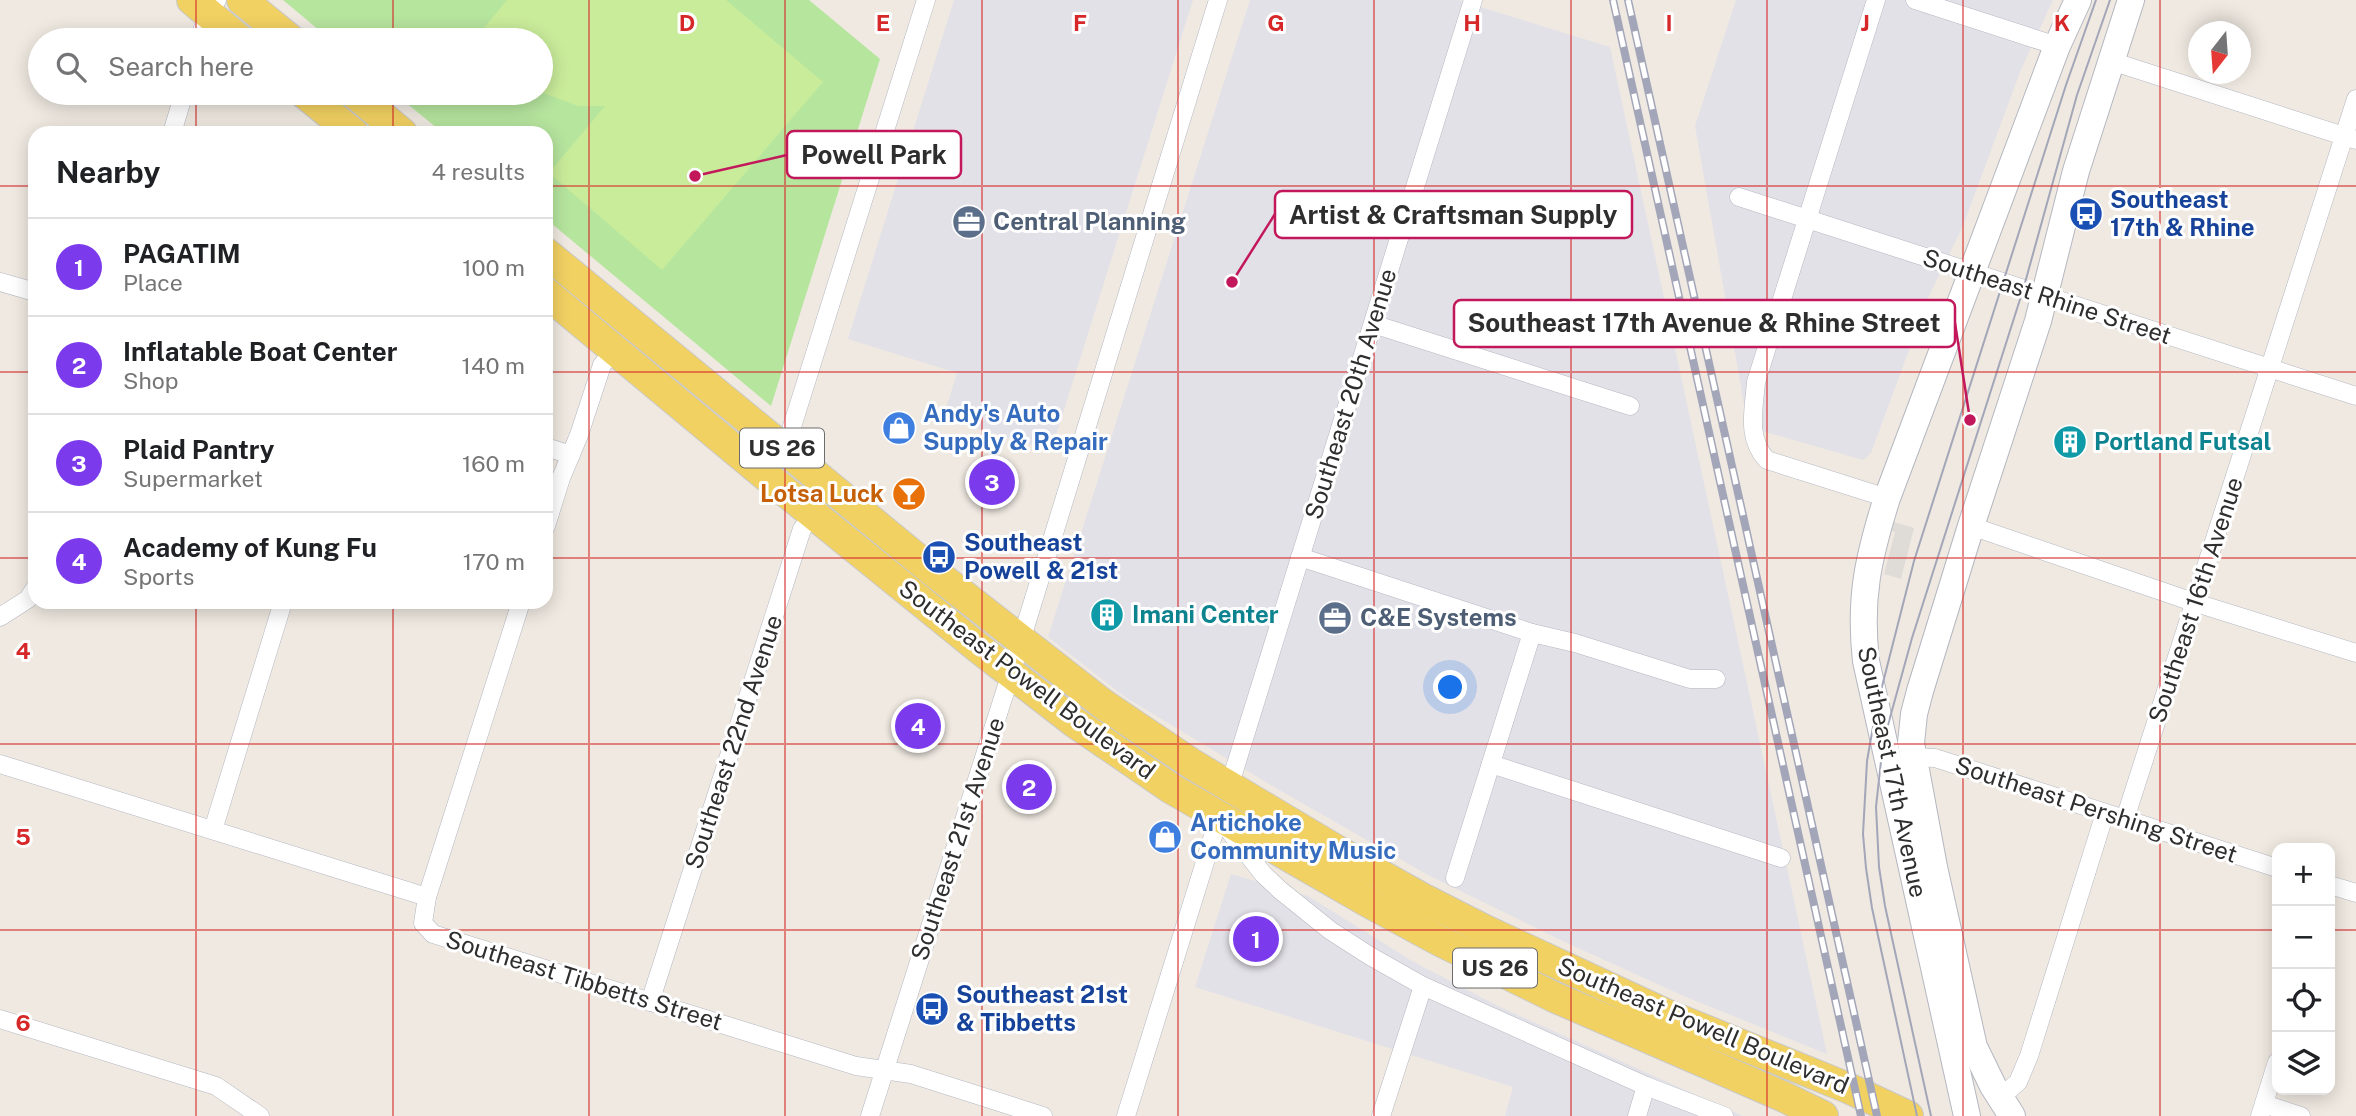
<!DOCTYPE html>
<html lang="en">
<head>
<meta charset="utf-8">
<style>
  body { margin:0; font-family:"Public Sans",sans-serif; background:#f2f2f2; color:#202124 }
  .controls { position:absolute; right:21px; bottom:21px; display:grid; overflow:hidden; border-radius:14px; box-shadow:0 4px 18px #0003 }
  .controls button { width:63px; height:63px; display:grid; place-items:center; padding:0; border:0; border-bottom:2px solid #e0e0e0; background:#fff; color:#202124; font:35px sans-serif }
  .compass { position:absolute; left:2188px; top:21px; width:63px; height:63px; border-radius:50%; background:#fff; box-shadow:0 4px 18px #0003; rotate:197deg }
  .you { position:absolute; left:1451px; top:688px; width:24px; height:24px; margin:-18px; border:5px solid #fff; border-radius:50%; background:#1a73e8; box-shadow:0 0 0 10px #1a73e833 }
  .badge { display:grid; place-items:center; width:46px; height:46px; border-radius:50%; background:#7c3aed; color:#fff; font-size:23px; font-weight:700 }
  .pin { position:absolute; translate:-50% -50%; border:4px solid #fff; box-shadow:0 2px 7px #0006 }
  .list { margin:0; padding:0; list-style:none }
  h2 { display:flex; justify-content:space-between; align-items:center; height:91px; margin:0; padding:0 28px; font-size:30px }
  h2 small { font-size:23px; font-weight:400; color:#757577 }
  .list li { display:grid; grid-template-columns:46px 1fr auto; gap:21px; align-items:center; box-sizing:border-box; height:98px; padding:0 28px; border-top:2px solid #e0e0e0 }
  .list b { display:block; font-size:26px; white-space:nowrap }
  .list p { margin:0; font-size:23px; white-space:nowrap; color:#757577 }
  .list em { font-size:23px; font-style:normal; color:#757577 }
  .icon { flex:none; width:38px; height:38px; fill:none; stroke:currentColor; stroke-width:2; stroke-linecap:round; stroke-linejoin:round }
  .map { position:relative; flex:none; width:2356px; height:1116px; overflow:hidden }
  .search { position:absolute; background:#fff; box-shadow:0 4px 18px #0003; left:28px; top:28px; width:525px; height:77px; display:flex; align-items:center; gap:18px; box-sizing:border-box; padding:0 24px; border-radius:38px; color:#757577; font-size:26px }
  .panel { position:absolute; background:#fff; box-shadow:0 4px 18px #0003; left:28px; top:126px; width:525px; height:483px; border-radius:21px }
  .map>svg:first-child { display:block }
  .industrial { fill:#e3e1e8 }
  .green { fill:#b6e59e }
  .pitch { fill:#c9ec9a }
  .plaza { fill:#dfdcd8 }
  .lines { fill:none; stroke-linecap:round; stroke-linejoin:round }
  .street-casing { stroke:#b4b7c1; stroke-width:19 }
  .secondary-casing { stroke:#b4b7c1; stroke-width:28 }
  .primary-casing { stroke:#c9c9c9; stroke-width:32 }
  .street { stroke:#fff; stroke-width:18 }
  .secondary { stroke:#fff; stroke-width:26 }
  .primary { stroke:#f2d163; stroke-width:30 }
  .tram { stroke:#a3a6b8; stroke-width:2 }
  .rail-casing { stroke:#a3a6b8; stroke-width:8 }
  .rail { stroke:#fff; stroke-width:5; stroke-dasharray:16; stroke-linecap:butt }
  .grid { fill:none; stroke:#d62828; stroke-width:2; stroke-opacity:0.55 }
  .labels { text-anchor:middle; stroke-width:6; stroke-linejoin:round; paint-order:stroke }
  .shield { fill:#fff; stroke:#6d6d6d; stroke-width:2 }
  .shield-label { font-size:23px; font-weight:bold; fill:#2e2e2e }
  .transit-label { font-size:24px; font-weight:bold; fill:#164399; stroke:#fff; text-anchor:start }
  .service-label { font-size:24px; font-weight:bold; fill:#4e5e75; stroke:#fff; text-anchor:start }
  .street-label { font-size:24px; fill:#2e2e2e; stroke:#fff }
  .shop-label { font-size:24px; font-weight:bold; fill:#366cbe; stroke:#fff; text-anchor:start }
  .culture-label { font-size:24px; font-weight:bold; fill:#0d838f; stroke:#fff; text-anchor:start }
  .food-label { font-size:24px; font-weight:bold; fill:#c56008; stroke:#fff; text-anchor:end }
  .grid-label { font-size:23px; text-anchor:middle; font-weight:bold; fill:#d62828; stroke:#fff; stroke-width:6; stroke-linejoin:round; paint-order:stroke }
  .leader { fill:none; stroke:#c2185b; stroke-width:2.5 }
  .callout-dot { fill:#c2185b; stroke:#fff; stroke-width:2.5 }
  .callout { fill:#fff; stroke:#c2185b; stroke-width:2.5 }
  .callout-label { font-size:26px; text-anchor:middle; font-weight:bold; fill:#2e2e2e }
</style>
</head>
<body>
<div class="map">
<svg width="2356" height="1116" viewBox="0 0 2356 1116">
  <rect width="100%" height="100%" fill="#efe9e1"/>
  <!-- industrial -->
  <g class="industrial">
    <path d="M 954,0 L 1193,0 L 1051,451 L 943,418 L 957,373 L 848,339 Z"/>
    <path d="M 1250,0 L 1458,0 L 1610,47 L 1827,1054 L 1686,997 L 1569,944 L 1428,875 L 1274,787 L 1125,697 L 1048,637 Z"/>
    <path d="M 1736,0 L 2053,0 L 2020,72 L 1963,226 L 1929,296 L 1871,453 L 1863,460 L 1748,427 L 1695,126 Z"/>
    <path d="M 1231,874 L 1308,896 L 1412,961 L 1498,1006 L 1743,1116 L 1505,1116 L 1513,1087 L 1195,987 Z"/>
  </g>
  <!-- green -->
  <path class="green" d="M 283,0 L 809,0 L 880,59 L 771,406 L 546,219 L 546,133 L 443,133 L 394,93 L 541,93 L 541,40 L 331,40 Z"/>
  <!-- pitch -->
  <path class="pitch" d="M 507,0 L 726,0 L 823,82 L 662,270 L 549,173 L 605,106 L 578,106 L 541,92 L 541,40 L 474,40 Z"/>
  <!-- plaza -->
  <path class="plaza" d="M 1891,521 L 1914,528 L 1901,579 L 1884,574 L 1895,532 L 1888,530 Z"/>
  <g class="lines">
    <!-- street casing -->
    <g class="street-casing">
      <g id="street">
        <path d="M 1876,0 L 1756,382 C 1754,409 1746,438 1767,460 L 1887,498"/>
        <path d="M 1915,0 L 2057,46"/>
        <path d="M 199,40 L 208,13 L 217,0"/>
        <path d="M 2111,61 L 2356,140"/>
        <path d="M 172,133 L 184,93"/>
        <path d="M 1739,197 L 2356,396"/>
        <path d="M 0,282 L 35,292"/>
        <path d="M 1373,324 L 1630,406"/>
        <path d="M 546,447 L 571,455"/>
        <path d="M 760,471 L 790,433 L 926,0"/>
        <path d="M 546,526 L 561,478 L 579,435 L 602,365 L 618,345"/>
        <path d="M 1971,526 L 2196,603 L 2356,653"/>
        <path d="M 1300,557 L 1532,633 L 1575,643 L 1690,679 L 1716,679"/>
        <path d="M 521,602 L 427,897 L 423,923 L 433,934 L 856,1066 L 911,1074 L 1043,1116"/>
        <path d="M 0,617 L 28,599 L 35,588"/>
        <path d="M 1914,757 L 1935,758 L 2277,868"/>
        <path d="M 0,764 L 427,897"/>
        <path d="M 1491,764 L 1781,858"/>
        <path d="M 1229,787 L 1473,0"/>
        <path d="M 2125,819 L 2356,99"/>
        <path d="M 1227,828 L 1263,874 L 1280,890 L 1331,931 L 1370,956 L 1423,986 L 1646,1086 L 1724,1116"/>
        <path d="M 213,830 L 283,602"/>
        <path d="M 1455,878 L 1532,633"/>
        <path d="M 2330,885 L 2356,893"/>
        <path d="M 650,1002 L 802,529 L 818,509"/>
        <path d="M 0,1019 L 216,1086 L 260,1116"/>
        <path d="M 2000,1098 L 2018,1082 L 2029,1056 L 2105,813"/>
        <path d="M 2264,1104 L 2301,1116"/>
        <path d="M 870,1116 L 1011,673 L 1218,0"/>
        <path d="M 1126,1116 L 1219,817"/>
        <path d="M 1381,1116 L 1423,986"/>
        <path d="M 1637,1116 L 1646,1086"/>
        <path d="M 2260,1116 L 2277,1062"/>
      </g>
    </g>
    <!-- secondary casing -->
    <g class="secondary-casing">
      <g id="secondary">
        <path d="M 1967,1116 L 1866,661 C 1859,599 1868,558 1887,498 L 2057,46 L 2078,0"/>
        <path d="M 2012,1116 L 1993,1086 L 1974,1047 L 1934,867 L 1911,743 L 1914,714 L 1920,691 L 1971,526 L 2038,321 L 2076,171 L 2131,0"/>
      </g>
    </g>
    <!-- primary casing -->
    <g class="primary-casing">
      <g id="primary">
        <path d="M 192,0 L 240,40"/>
        <path d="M 242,0 L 291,40"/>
        <path d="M 304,93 L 353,133"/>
        <path d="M 354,93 L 402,133"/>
        <path d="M 546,253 L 930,569 L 1103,704 L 1192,764 L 1336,850 L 1422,898 L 1485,930 L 1668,1015 L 1848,1088 L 1908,1116"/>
        <path d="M 546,293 L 760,471 L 981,650 L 1074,722 L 1172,789 L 1368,902 L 1440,941 L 1554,997 L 1782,1096 L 1823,1116"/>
      </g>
    </g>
    <!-- street -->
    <use href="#street" class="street"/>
    <!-- secondary -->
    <use href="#secondary" class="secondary"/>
    <!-- primary -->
    <use href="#primary" class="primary"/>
    <!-- tram -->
    <g class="tram">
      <path d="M 1917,1116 L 1872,908 L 1866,868 L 1863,834 L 1867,761 L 1876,710 L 1914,561 L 2066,85 L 2096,0"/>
      <path d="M 1931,1116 L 1885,906 L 1879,867 L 1876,807 L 1883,743 L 1912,638 L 2023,290 L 2077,95 L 2110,0"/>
    </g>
    <!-- rail casing -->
    <g class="rail-casing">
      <g id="rail">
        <path d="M 1613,0 L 1861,1116"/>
        <path d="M 1628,0 L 1877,1116"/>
      </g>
    </g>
    <!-- rail -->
    <use href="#rail" class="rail"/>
  </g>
  <!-- grid -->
  <path class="grid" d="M 196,0 L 196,40M 393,0 L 393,40M 589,0 L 589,1116M 785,0 L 785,1116M 982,0 L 982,1116M 1178,0 L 1178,1116M 1374,0 L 1374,1116M 1571,0 L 1571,1116M 1767,0 L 1767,1116M 1963,0 L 1963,1116M 2160,0 L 2160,1116M 196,93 L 196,133M 393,93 L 393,133M 0,186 L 35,186M 546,186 L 2356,186M 0,372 L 35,372M 546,372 L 2356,372M 0,558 L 35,558M 546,558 L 2356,558M 196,602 L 196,1116M 393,602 L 393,1116M 0,744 L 2356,744M 0,930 L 2277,930M 2330,930 L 2356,930"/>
  <!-- icons -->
  <defs>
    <g id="bus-disc" transform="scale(1.75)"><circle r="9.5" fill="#1a4fb4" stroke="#fff"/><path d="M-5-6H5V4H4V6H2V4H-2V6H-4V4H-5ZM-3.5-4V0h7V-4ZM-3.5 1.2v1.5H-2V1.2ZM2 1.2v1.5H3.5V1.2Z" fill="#fff"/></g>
    <g id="office-disc" transform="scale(1.75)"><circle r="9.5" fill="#5c6f8a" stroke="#fff"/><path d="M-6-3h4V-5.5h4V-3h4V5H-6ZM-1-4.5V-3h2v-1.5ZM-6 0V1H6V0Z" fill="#fff"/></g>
    <g id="shop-disc" transform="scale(1.75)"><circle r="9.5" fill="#3f7fe0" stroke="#fff"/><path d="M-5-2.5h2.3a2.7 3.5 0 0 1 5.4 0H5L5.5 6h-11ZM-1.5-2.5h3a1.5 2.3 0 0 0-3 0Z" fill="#fff"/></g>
    <g id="building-disc" transform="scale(1.75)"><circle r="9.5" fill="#0f9aa8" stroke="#fff"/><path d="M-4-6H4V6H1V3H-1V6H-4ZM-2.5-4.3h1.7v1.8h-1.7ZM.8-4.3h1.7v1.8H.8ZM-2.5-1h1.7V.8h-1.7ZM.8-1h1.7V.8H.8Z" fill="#fff"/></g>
    <g id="bar-disc" transform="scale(1.75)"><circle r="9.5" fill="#e8710a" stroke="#fff"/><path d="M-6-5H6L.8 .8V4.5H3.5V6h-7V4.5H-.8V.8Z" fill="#fff"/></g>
  </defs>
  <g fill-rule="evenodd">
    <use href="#bus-disc" x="2086" y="214"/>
    <use href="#office-disc" x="969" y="222"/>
    <use href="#shop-disc" x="899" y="428"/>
    <use href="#building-disc" x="2070" y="442"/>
    <use href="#bar-disc" x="909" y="494"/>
    <use href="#bus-disc" x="939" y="557"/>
    <use href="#building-disc" x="1107" y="615"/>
    <use href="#office-disc" x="1335" y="618"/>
    <use href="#shop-disc" x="1165" y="837"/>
    <use href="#bus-disc" x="932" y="1009"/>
  </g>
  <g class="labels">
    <!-- shield labels -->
    <g class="shield">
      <rect x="740" y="428.5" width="84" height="39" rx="5"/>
      <rect x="1453" y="948.5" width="84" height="39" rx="5"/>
    </g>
    <g class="shield-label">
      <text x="782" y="456">US 26</text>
      <text x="1495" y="976">US 26</text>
    </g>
    <!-- transit labels -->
    <g class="transit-label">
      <text x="2110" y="208">Southeast<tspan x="2110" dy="28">17th &amp; Rhine</tspan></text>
      <text x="964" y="551">Southeast<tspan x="964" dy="28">Powell &amp; 21st</tspan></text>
      <text x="956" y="1003">Southeast 21st<tspan x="956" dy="28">&amp; Tibbetts</tspan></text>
    </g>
    <!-- service labels -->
    <g class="service-label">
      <text x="993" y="230">Central Planning</text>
      <text x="1360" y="626">C&amp;E Systems</text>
    </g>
    <!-- street labels -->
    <g class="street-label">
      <text transform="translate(2047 297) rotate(18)" y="8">Southeast Rhine Street</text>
      <text transform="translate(1351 394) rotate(-73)" y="8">Southeast 20th Avenue</text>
      <text transform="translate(2196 600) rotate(-72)" y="8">Southeast 16th Avenue</text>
      <text transform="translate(1027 680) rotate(37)" y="8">Southeast Powell Boulevard</text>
      <text transform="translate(734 742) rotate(-72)" y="8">Southeast 22nd Avenue</text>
      <text transform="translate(1892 772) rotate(78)" y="8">Southeast 17th Avenue</text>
      <text transform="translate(2096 810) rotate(18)" y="8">Southeast Pershing Street</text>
      <text transform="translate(958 839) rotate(-72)" y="8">Southeast 21st Avenue</text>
      <text transform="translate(584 981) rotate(17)" y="8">Southeast Tibbetts Street</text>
      <text transform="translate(1703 1026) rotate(23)" y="8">Southeast Powell Boulevard</text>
    </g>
    <!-- shop labels -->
    <g class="shop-label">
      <text x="923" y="422">Andy's Auto<tspan x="923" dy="28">Supply &amp; Repair</tspan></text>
      <text x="1190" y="831">Artichoke<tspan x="1190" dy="28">Community Music</tspan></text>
    </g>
    <!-- culture labels -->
    <g class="culture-label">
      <text x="2094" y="450">Portland Futsal</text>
      <text x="1132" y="623">Imani Center</text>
    </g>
    <!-- food labels -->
    <g class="food-label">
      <text x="884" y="502">Lotsa Luck</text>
    </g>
  </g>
  <g class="grid-label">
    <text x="687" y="31">D</text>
    <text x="883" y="31">E</text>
    <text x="1080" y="31">F</text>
    <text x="1276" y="31">G</text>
    <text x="1472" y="31">H</text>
    <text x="1669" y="31">I</text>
    <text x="1865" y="31">J</text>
    <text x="2062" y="31">K</text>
    <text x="23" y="659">4</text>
    <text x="23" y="845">5</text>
    <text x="23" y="1031">6</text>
  </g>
  <!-- callouts -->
  <path class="leader" d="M695 176L787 155M1232 282L1275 214M1970 420L1955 323"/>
  <g class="callout-dot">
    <circle cx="695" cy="176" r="7"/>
    <circle cx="1232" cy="282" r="7"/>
    <circle cx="1970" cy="420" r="7"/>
  </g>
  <g class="callout">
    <rect x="787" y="131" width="174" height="47" rx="7"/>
    <rect x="1275" y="191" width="357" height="47" rx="7"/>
    <rect x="1454" y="300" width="501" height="47" rx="7"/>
  </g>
  <g class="callout-label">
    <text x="874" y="164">Powell Park</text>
    <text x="1453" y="224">Artist &amp; Craftsman Supply</text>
    <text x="1704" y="332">Southeast 17th Avenue &amp; Rhine Street</text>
  </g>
</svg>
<div class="controls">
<button>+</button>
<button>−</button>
<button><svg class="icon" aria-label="locate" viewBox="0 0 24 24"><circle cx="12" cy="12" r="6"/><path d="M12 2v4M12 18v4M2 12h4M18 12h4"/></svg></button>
<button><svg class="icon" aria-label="layers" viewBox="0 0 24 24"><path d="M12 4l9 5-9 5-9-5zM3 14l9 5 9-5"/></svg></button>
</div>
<svg class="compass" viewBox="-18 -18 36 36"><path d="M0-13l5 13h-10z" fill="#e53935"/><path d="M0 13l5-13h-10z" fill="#757577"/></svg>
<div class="you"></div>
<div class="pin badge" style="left:1256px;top:939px">1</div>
<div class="pin badge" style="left:1029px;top:787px">2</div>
<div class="pin badge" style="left:992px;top:482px">3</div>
<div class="pin badge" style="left:918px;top:726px">4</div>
<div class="search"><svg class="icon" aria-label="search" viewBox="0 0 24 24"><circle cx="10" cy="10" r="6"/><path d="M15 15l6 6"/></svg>Search here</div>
<section class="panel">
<h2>Nearby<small>4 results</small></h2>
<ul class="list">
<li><span class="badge">1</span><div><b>PAGATIM</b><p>Place</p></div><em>100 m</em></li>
<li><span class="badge">2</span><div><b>Inflatable Boat Center</b><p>Shop</p></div><em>140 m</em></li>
<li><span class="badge">3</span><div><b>Plaid Pantry</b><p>Supermarket</p></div><em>160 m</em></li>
<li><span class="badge">4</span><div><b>Academy of Kung Fu</b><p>Sports</p></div><em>170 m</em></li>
</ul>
</section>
</div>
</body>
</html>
